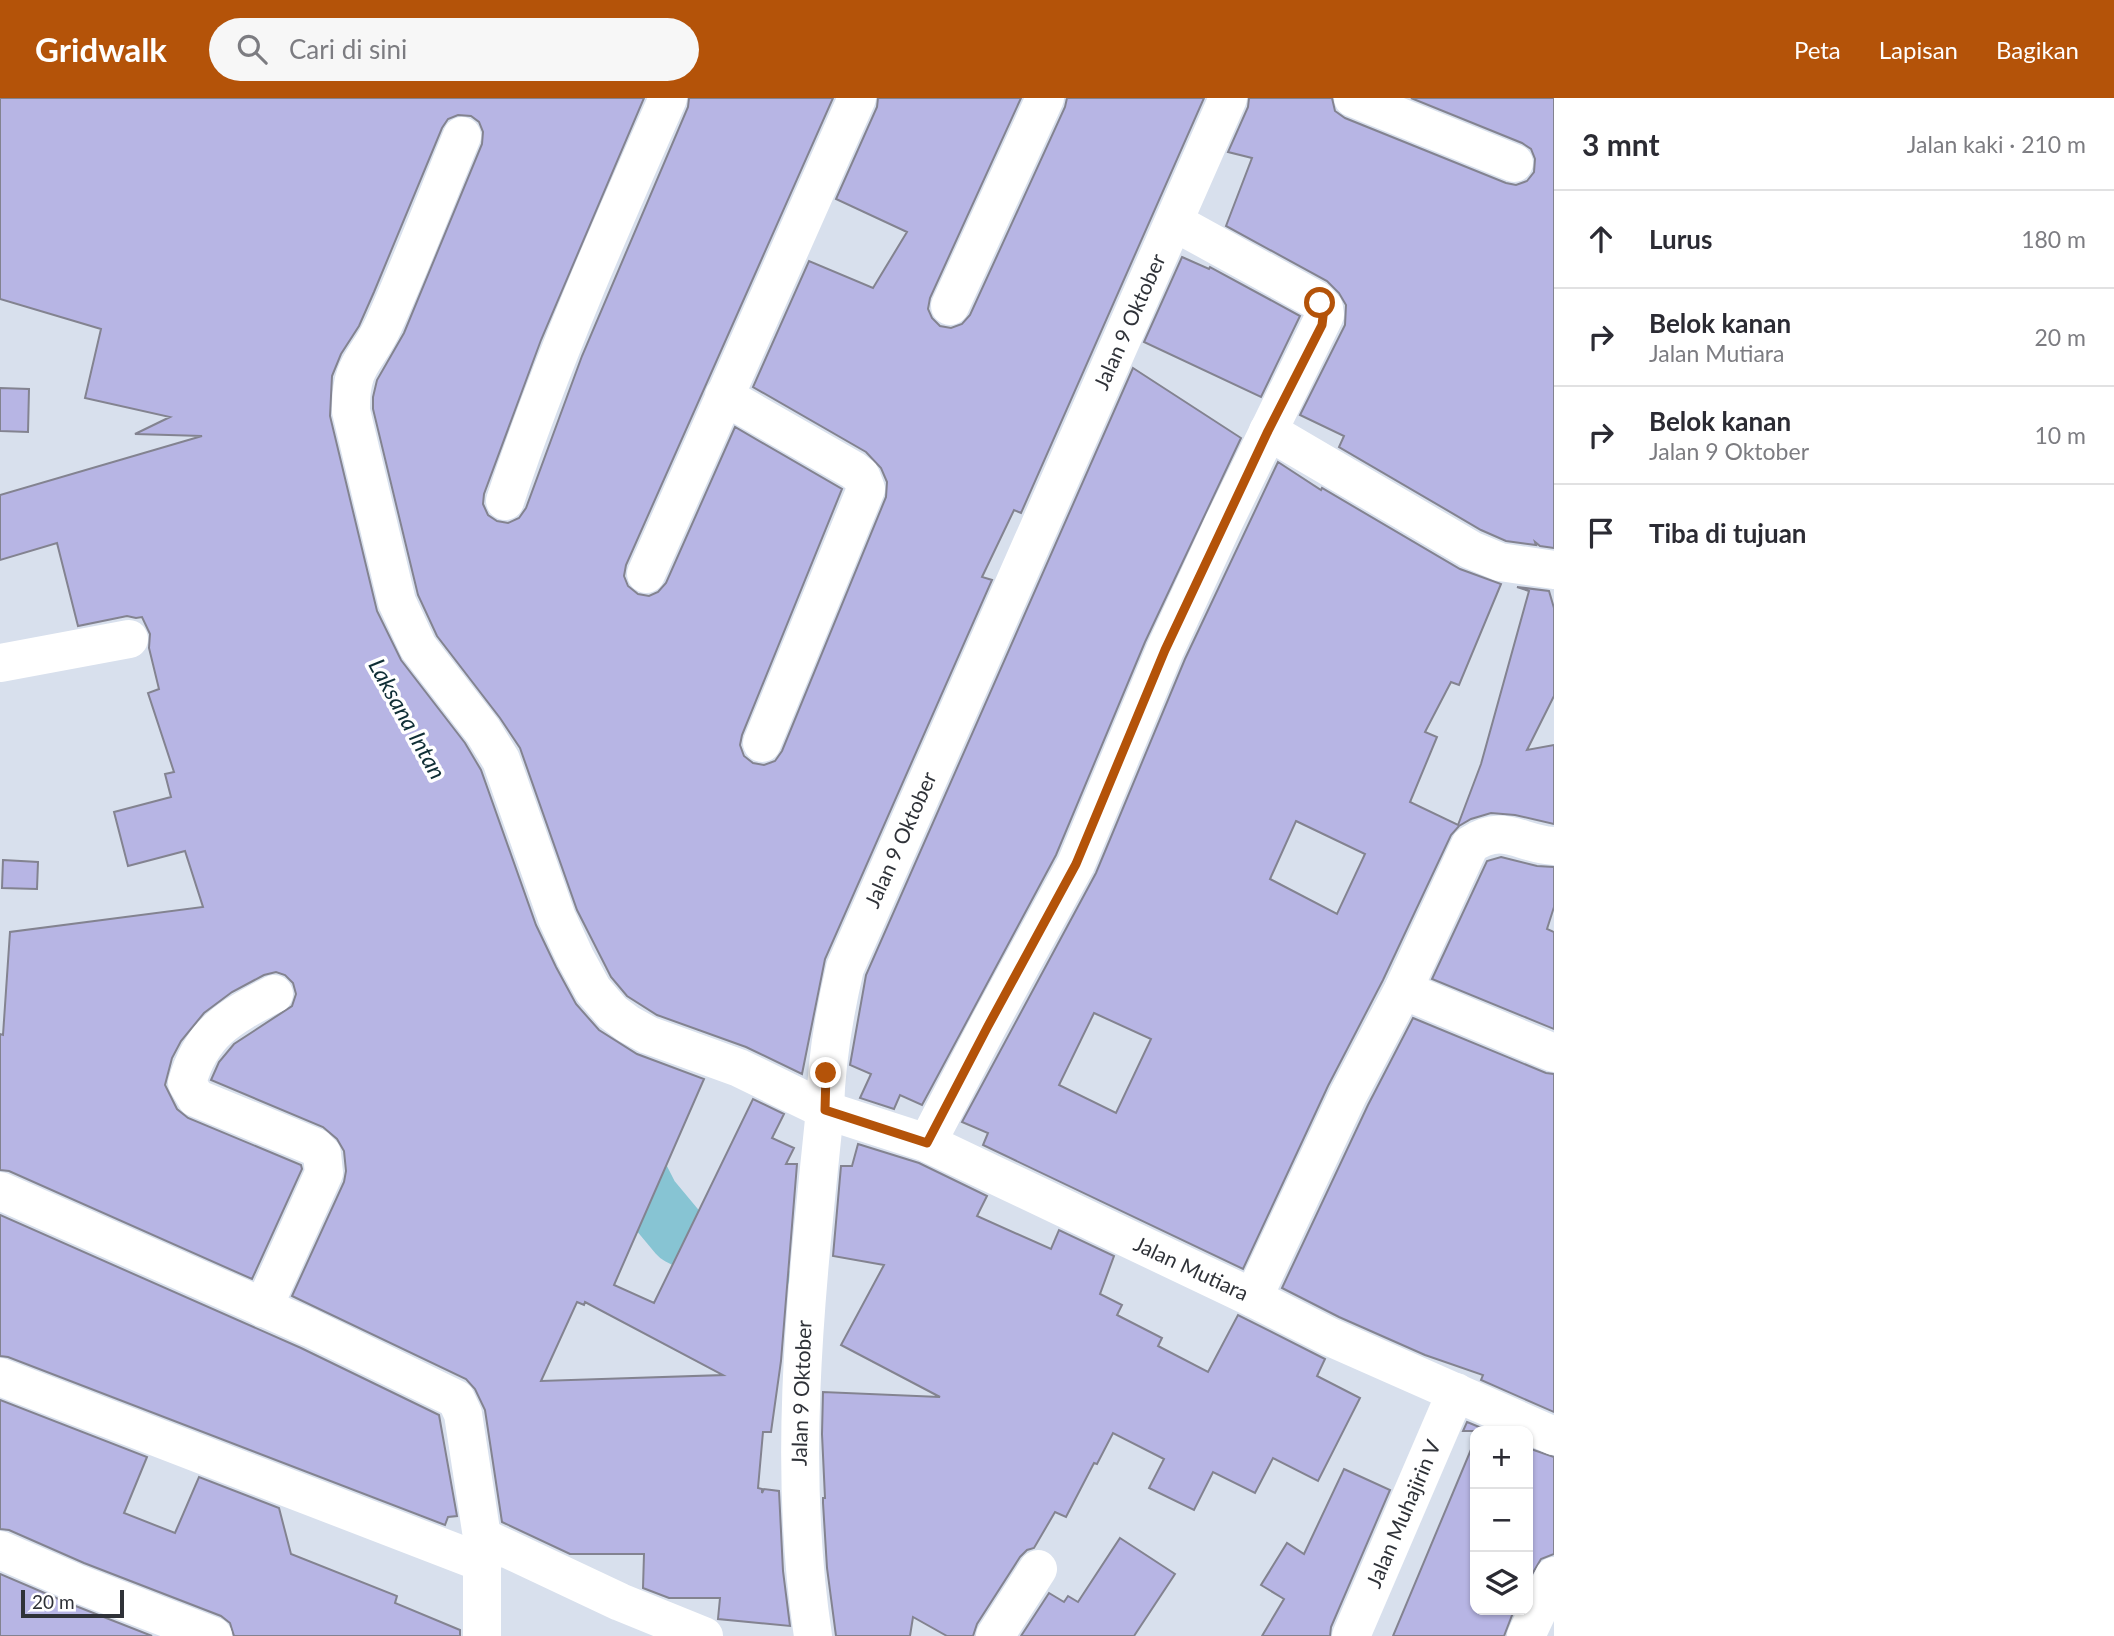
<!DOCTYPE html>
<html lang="id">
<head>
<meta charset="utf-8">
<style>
  body { margin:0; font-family:Lato,sans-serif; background:#f7f7f7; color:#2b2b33 }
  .controls { position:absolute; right:21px; bottom:21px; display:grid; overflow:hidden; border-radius:14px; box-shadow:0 2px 5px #0004 }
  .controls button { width:63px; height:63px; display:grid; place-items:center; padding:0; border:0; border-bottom:2px solid #e1e1e2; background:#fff; color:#2b2b33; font:35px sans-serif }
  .scale { position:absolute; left:21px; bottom:18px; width:103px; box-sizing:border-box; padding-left:7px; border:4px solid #2f3238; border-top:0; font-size:19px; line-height:24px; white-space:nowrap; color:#2f3238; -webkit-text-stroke:5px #fff; paint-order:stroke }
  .stop { position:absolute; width:21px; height:21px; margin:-16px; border:5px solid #b45309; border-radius:50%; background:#fff }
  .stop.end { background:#b45309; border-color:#fff; box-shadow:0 2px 7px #0008 }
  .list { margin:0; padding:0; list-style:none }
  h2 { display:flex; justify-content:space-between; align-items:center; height:91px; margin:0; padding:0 28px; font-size:30px }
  h2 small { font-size:23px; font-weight:400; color:#7c7c81 }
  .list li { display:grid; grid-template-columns:46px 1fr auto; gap:21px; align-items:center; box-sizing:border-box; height:98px; padding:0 28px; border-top:2px solid #e1e1e2 }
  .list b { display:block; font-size:26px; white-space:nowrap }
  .list p { margin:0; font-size:23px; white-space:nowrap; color:#7c7c81 }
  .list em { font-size:23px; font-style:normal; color:#7c7c81 }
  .icon { flex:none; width:38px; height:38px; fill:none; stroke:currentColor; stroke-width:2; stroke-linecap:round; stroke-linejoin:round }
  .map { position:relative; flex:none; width:1554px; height:1538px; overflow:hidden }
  header { display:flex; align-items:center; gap:42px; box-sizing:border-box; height:98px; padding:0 35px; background:#b45309; color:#fff }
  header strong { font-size:33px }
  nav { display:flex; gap:38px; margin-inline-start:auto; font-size:24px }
  .search { width:490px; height:63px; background:#f7f7f7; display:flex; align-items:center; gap:18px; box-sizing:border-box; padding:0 24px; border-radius:38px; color:#7c7c81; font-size:26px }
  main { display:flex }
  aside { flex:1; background:#fff }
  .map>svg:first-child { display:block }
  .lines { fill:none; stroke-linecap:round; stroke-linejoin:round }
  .river { stroke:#87c4d3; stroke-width:61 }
  .building { fill:#b7b5e4; stroke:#838390; stroke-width:2; fill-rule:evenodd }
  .minor { stroke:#fff; stroke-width:38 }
  .route { stroke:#b45309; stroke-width:9 }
  .labels { text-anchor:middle; stroke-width:7; stroke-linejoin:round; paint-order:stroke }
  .street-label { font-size:21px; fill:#2f3238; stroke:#fff }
  .water-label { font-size:23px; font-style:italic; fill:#0f2e35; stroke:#fff }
</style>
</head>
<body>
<header>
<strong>Gridwalk</strong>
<div class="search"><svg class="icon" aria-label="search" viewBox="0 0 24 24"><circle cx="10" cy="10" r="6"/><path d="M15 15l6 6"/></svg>Cari di sini</div>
<nav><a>Peta</a><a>Lapisan</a><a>Bagikan</a></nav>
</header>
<main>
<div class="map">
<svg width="1554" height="1538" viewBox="0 0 1554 1538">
  <rect width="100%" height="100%" fill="#d8e0ed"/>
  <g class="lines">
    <!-- river -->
    <path class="river" d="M 613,1029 L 649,1100 L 679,1136 L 759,1177"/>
  </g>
  <!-- building -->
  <g class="building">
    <path d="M 0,0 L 644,0 L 541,242 L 484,396 L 483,406 L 488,417 L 497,423 L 508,425 L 519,420 L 526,410 L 582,258 L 688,9 L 689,0 L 833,0 L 626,467 L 624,478 L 628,488 L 638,496 L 649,498 L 658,494 L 666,485 L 735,329 L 842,391 L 742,637 L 740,647 L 744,658 L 753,665 L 764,667 L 775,663 L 782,653 L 886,399 L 887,384 L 881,370 L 866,354 L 753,289 L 809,163 L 873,190 L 907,134 L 836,101 L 877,9 L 878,0 L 1021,0 L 930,200 L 928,211 L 932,220 L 940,228 L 951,230 L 962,226 L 970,217 L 1065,9 L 1067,0 L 1204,0 L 1021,415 L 1014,412 L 982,479 L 992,482 L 825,861 L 802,976 L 746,949 L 657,917 L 627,898 L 611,879 L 577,812 L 520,650 L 500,620 L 437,538 L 418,497 L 373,311 L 373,299 L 377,282 L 404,235 L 482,46 L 483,34 L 479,24 L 471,18 L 458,17 L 448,21 L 442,30 L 374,194 L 359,228 L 341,256 L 332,278 L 330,318 L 377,513 L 401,562 L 465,645 L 481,672 L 536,827 L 556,869 L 576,906 L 599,932 L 637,956 L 704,981 L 614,1187 L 654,1205 L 753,1001 L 784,1016 L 772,1040 L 794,1050 L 786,1066 L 797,1066 L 781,1263 L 771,1334 L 763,1334 L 758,1390 L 762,1391 L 762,1395 L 764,1391 L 779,1393 L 783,1473 L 790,1528 L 718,1521 L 720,1500 L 669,1500 L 643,1490 L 644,1456 L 570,1456 L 502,1424 L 485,1312 L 475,1291 L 466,1281 L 292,1198 L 344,1084 L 346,1073 L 344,1053 L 337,1041 L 323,1029 L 211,982 L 219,964 L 234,946 L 292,908 L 296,896 L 293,885 L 285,877 L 276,874 L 264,877 L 232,894 L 204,915 L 181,943 L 172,960 L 165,987 L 177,1011 L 188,1020 L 301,1067 L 302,1071 L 252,1181 L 9,1073 L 0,1072 L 0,936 L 3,937 L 10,834 L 203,809 L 185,753 L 128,768 L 114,714 L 171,699 L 165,676 L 174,674 L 148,595 L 159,591 L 149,550 L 150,536 L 142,519 L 136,520 L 127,518 L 78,528 L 57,445 L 0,462 L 0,397 L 202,338 L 135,336 L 170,319 L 85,300 L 101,231 L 0,201 ZM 577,1204 L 584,1207 L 585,1204 L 723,1277 L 541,1283 Z"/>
    <path d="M 1249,0 L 1332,0 L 1335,13 L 1345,20 L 1506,85 L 1516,87 L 1527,83 L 1534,74 L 1535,61 L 1531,51 L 1522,45 L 1411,0 L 1554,0 L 1554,450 L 1540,448 L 1535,444 L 1536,447 L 1506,443 L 1481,432 L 1339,349 L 1344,338 L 1300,317 L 1345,227 L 1346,207 L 1339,195 L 1327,183 L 1226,128 L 1252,60 L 1228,54 L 1248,9 Z"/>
    <path d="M 1182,159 L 1209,171 L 1210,169 L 1300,218 L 1261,299 L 1144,244 Z"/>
    <path d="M 1133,270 L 1241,340 L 1145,544 L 1056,757 L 922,1007 L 900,997 L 894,1011 L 860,1000 L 871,976 L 850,967 L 866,877 Z"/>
    <path d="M 0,290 L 29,291 L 28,334 L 0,333 Z"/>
    <path d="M 1278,364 L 1321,392 L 1322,390 L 1460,471 L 1501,486 L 1459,587 L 1451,584 L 1425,634 L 1437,639 L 1410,704 L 1458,727 L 1481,666 L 1529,493 L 1517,489 L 1549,493 L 1554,510 L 1554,598 L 1527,652 L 1554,647 L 1554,726 L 1515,717 L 1491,715 L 1471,721 L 1459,728 L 1451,737 L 1383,882 L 1328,988 L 1243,1171 L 983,1047 L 988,1035 L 962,1024 L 1096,775 L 1185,561 ZM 1296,723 L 1365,756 L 1337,816 L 1270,781 ZM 1094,915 L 1151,941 L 1116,1015 L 1059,987 Z"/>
    <path d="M 1501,759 L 1537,768 L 1554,769 L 1554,809 L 1547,831 L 1554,834 L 1554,931 L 1432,881 L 1487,763 Z"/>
    <path d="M 3,762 L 38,764 L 37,791 L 2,790 Z"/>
    <path d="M 1413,920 L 1546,975 L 1554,976 L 1554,1314 L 1481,1282 L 1483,1277 L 1425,1257 L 1339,1219 L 1282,1190 L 1368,1007 Z"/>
    <path d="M 858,1046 L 919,1065 L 987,1098 L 977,1118 L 1051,1151 L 1059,1132 L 1114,1158 L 1100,1196 L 1122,1207 L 1117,1217 L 1162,1240 L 1158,1248 L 1208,1274 L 1238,1217 L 1325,1261 L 1317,1278 L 1360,1300 L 1318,1383 L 1273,1360 L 1255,1395 L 1213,1374 L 1194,1412 L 1149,1390 L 1164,1361 L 1113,1335 L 1097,1366 L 1094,1365 L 1066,1419 L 1055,1414 L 1034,1450 L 1027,1452 L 1020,1459 L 977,1526 L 973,1538 L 947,1538 L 913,1519 L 910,1538 L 836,1538 L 827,1470 L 823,1405 L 823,1400 L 825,1400 L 822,1336 L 823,1294 L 940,1299 L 841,1247 L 884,1167 L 833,1158 L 841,1068 L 852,1068 Z"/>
    <path d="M 0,1117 L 301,1250 L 439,1317 L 457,1418 L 448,1419 L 445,1427 L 8,1259 L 0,1258 Z"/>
    <path d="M 0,1302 L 147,1359 L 124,1415 L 175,1435 L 199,1379 L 279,1410 L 291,1456 L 397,1498 L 395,1505 L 460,1532 L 460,1538 L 234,1538 L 230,1525 L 221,1518 L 84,1465 L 9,1432 L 0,1431 Z"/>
    <path d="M 1467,1324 L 1489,1333 L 1463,1333 Z"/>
    <path d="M 1475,1342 L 1475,1512 L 1514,1512 L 1504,1538 L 1393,1538 Z"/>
    <path d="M 1528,1350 L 1554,1359 L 1554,1456 L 1541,1461 L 1528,1483 Z"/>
    <path d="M 1344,1371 L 1390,1392 L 1331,1529 L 1330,1538 L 1262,1538 L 1284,1501 L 1261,1487 L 1287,1445 L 1304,1456 Z"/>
    <path d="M 1120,1440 L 1175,1476 L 1134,1538 L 1021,1538 L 1049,1495 L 1064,1504 L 1068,1498 L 1078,1504 Z"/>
    <path d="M 0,1476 L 68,1505 L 152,1538 L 0,1538 Z"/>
  </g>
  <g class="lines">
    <!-- minor -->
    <g class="minor">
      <path d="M 1353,0 L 1514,65"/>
      <path d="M 462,38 C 436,101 412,164 384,226 C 367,264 350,264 351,313 L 397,504 L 418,549 L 483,633 L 501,662 L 557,820 L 575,859 L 593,892 L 612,914 L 628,926 L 648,937 L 739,970 L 825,1012 L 927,1045 L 1253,1200 L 1330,1239 L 1554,1338"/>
      <path d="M 950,208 L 1045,0"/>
      <path d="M 724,298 L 853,372 L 861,378 L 866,391 L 762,645"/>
      <path d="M 1268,333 L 1471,452 L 1500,464 L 1554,472"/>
      <path d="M 505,403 C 551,265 609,133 668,0"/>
      <path d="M 646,476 L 857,0"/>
      <path d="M 0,565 L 129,541"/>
      <path d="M 1403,892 L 1554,955"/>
      <path d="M 927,1045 L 988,928 L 1076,766 L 1165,552 L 1224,424 L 1325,217 L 1324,210 L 1316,202 L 1174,124"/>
      <path d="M 0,1093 L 310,1230 L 456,1301 L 463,1316 L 482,1439"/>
      <path d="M 1253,1200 L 1348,997 L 1403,892 L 1470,747 C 1504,724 1519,746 1554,748"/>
      <path d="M 263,1210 L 324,1075 L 322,1056 L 315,1049 L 196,1000 L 187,985 C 201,934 230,919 274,896"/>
      <path d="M 0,1279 L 483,1465"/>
      <path d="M 0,1452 L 76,1485 L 213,1538"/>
      <path d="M 482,1538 L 482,1439 L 620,1504 L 704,1538"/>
      <path d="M 813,1538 C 786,1361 807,1189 825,1012 C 826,964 834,917 845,870 L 1228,0"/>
      <path d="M 995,1538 L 1038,1471"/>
      <path d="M 1351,1538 L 1456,1294"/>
      <path d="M 1526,1538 L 1554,1478"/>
    </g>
  </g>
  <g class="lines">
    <!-- route -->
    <path class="route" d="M 826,975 L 825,1012 L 927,1045 L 988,928 L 1076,766 L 1165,552 L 1268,333 L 1322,227 L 1324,210 L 1320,205"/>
  </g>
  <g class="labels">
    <!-- street labels -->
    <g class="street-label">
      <text transform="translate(1130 224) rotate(-66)" y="7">Jalan 9 Oktober</text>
      <text transform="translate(901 742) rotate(-66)" y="7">Jalan 9 Oktober</text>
      <text transform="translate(1191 1171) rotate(25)" y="7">Jalan Mutiara</text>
      <text transform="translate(802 1295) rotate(-88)" y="7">Jalan 9 Oktober</text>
      <text transform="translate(1404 1416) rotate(-67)" y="7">Jalan Muhajirin V</text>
    </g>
    <!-- water labels -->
    <g class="water-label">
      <text transform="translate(407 621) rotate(61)" y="8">Laksana Intan</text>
    </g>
  </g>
</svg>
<div class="controls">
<button>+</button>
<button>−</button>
<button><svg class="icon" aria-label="layers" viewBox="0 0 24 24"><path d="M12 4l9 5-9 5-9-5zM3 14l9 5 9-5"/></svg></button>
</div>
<div class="scale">20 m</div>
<div class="stop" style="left:1320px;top:205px"></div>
<div class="stop end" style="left:826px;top:975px"></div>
</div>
<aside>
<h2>3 mnt<small>Jalan kaki · 210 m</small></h2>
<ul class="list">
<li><svg class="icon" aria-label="ahead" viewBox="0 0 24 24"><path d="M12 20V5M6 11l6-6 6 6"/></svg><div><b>Lurus</b></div><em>180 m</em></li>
<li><svg class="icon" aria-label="right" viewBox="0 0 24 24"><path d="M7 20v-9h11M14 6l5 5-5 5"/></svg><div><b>Belok kanan</b><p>Jalan Mutiara</p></div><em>20 m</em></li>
<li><svg class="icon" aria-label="right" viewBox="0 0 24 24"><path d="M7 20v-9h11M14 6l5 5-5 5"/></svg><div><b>Belok kanan</b><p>Jalan 9 Oktober</p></div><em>10 m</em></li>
<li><svg class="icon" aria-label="arrive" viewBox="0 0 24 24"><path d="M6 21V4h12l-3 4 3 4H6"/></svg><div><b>Tiba di tujuan</b></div></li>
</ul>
</aside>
</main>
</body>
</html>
